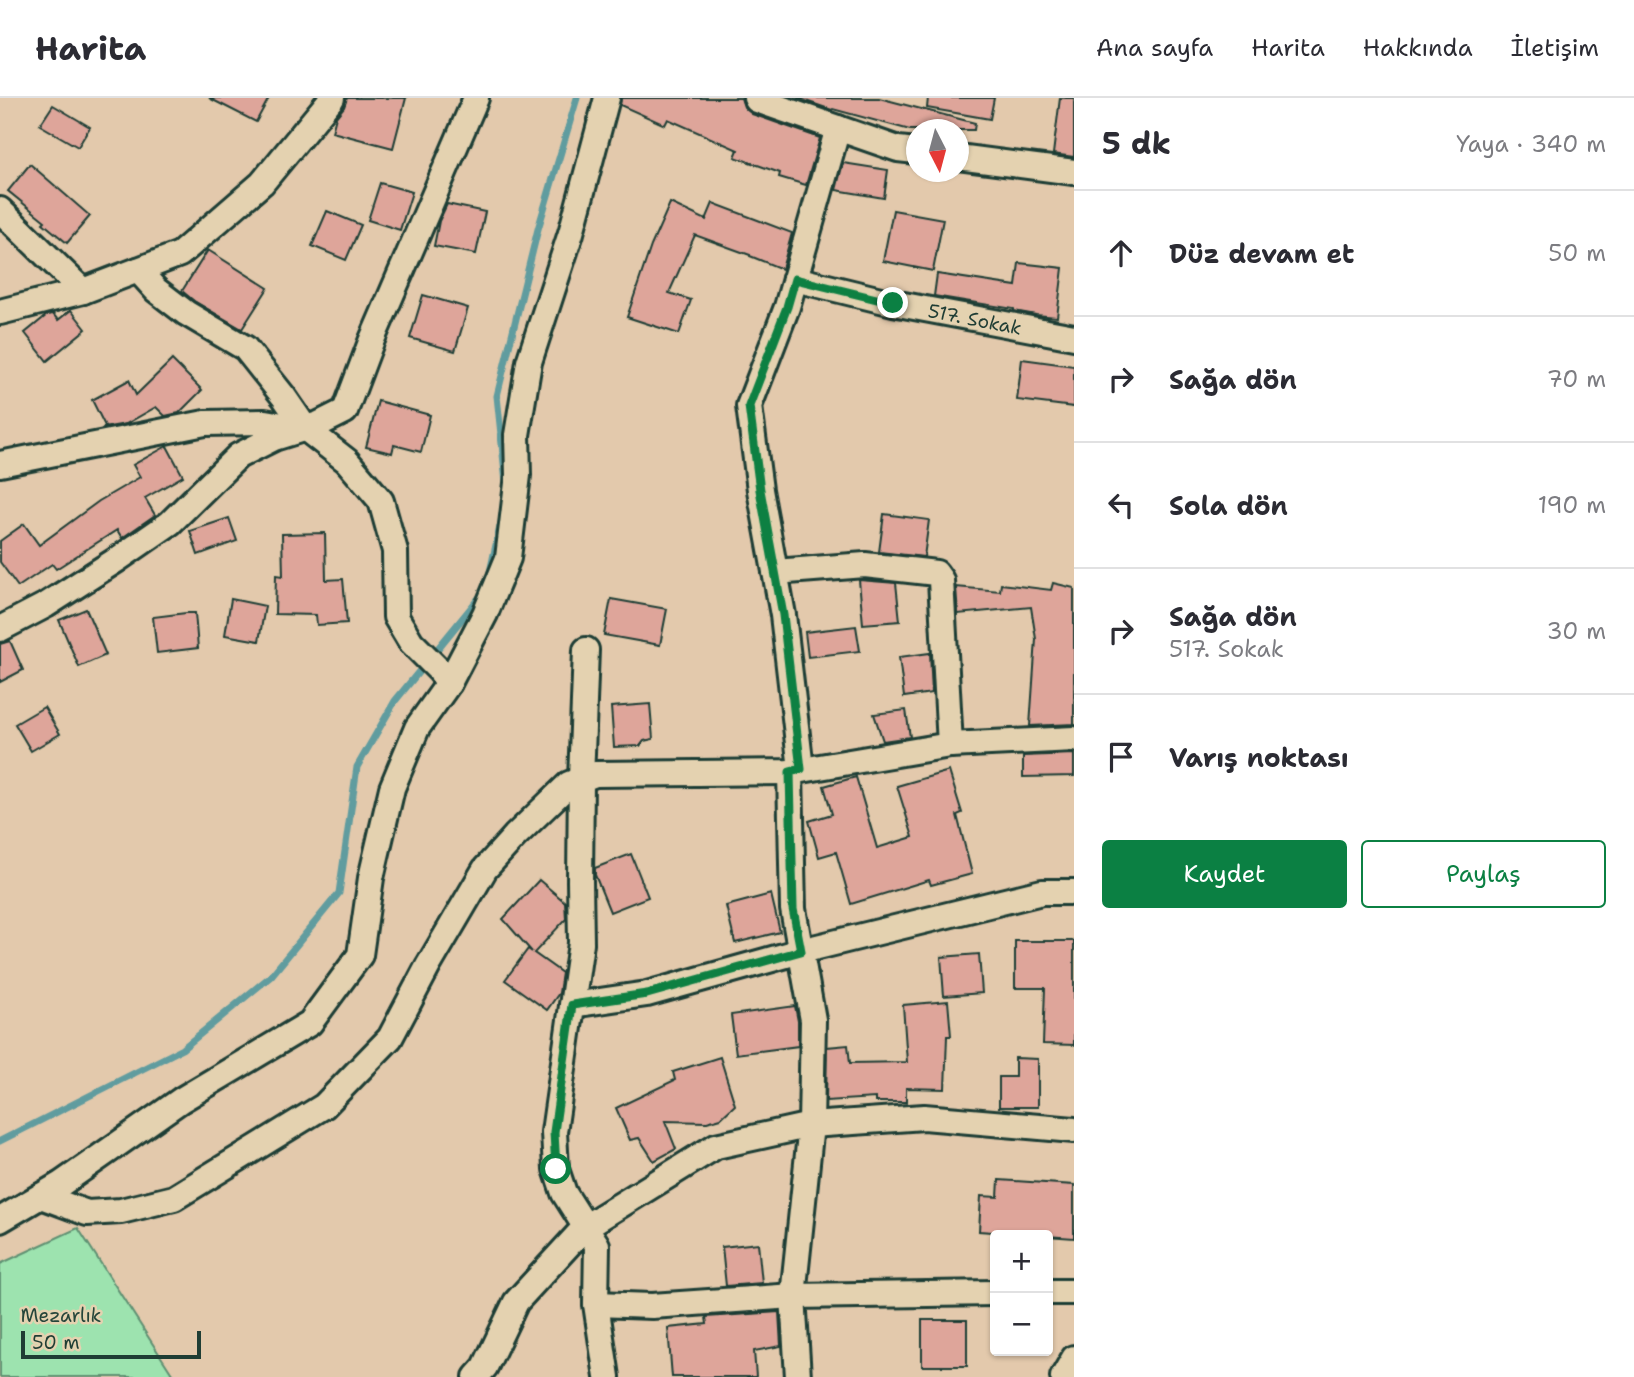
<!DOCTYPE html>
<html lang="tr">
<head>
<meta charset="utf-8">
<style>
  body { margin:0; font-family:"Shantell Sans",sans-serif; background:#f2f2f3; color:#2b2b33 }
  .controls { position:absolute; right:21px; bottom:21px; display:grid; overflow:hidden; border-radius:7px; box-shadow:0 2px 5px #0004 }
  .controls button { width:63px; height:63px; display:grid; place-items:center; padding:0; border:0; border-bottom:2px solid #e1e1e2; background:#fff; color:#2b2b33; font:35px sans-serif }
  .compass { position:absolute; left:906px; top:21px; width:63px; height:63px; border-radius:50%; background:#fff; box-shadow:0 2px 5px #0004; rotate:174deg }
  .scale { position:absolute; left:21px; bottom:18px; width:180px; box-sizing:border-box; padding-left:7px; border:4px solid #1f3d34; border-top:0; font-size:19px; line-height:24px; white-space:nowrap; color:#1f3d34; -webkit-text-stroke:5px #e4d2b0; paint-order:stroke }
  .stop { position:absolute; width:21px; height:21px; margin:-16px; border:5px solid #0b8043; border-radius:50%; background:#fff }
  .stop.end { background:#0b8043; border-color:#fff; box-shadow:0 2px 7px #0008 }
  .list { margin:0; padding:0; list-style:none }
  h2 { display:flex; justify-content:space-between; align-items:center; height:91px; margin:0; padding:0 28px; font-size:30px }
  h2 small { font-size:23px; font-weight:400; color:#7c7c81 }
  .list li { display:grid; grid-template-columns:46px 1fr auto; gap:21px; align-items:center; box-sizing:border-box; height:126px; padding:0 28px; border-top:2px solid #e1e1e2 }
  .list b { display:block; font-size:26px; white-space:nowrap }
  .list p { margin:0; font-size:23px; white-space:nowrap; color:#7c7c81 }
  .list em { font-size:23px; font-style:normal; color:#7c7c81 }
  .actions { display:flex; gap:14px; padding:21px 28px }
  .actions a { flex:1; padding:16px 0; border:2px solid #0b8043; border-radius:7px; text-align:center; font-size:24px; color:#0b8043 }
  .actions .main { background:#0b8043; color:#fff }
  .icon { flex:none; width:38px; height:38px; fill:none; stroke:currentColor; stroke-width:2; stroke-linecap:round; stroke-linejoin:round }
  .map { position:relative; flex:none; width:1074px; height:1279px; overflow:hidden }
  header { display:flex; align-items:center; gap:42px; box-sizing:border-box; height:98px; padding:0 35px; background:#fff; border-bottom:2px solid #e1e1e2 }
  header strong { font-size:33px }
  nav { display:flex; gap:38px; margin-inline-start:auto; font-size:24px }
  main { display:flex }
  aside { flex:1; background:#fff }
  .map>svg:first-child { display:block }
  .green { fill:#9de3af; stroke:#5e9072; stroke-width:2 }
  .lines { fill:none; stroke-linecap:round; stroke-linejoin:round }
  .stream { stroke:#609c9f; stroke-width:7 }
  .building { fill:#dea59a; stroke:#1f3d34; stroke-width:2 }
  .street-casing { stroke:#1f3d34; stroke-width:30 }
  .street { stroke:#e4d2b0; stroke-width:24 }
  .route { stroke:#0b8043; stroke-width:9 }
  .labels { text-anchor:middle; stroke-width:5; stroke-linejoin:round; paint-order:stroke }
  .street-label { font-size:19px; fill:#1f3d34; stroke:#e4d2b0 }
  .park-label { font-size:19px; fill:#25453a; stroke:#e4d2b0 }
</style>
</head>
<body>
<header>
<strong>Harita</strong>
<nav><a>Ana sayfa</a><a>Harita</a><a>Hakkında</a><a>İletişim</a></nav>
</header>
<main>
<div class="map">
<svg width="1074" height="1279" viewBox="0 0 1074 1279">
  <rect width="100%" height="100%" fill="#e3c9ac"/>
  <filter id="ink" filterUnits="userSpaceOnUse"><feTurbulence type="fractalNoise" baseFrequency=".0143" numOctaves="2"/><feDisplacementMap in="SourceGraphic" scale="14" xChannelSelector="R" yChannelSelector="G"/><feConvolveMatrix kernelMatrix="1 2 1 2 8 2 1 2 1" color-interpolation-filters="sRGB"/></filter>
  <g filter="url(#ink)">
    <!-- green -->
    <path class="green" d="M 78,1130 L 174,1279 L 0,1279 L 0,1166 Z"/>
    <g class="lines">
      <!-- stream -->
      <g class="stream">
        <path d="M 506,385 L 497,298 L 538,131 L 577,0"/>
        <path d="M 490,474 L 501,424"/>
        <path d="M 0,1043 L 182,951 L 271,878 L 339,795 L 357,669 L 395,603 L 483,495"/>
      </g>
    </g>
    <!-- building -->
    <g class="building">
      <path d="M 209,0 L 269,0 L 256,24 Z"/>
      <path d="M 347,0 L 406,0 L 393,50 L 332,34 L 336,19 L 344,9 Z"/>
      <path d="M 621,0 L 741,0 L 744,9 L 752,16 L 820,40 L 806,87 L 779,79 L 780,75 L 735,59 L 738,52 L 668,21 L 665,27 L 620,7 Z"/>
      <path d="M 797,0 L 879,0 L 975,25 L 974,32 L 910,32 L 833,11 L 832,12 Z"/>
      <path d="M 928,0 L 994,0 L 990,21 L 927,10 Z"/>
      <path d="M 1060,0 L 1074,0 L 1074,59 L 1053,56 Z"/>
      <path d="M 53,7 L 90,29 L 78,49 L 40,27 Z"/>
      <path d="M 843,65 L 888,72 L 884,100 L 836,92 Z"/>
      <path d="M 30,66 L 90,118 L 67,145 L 43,125 L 45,123 L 8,93 Z"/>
      <path d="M 380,85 L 412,94 L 400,132 L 368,122 Z"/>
      <path d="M 670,105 L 706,122 L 713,105 L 792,135 L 782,171 L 750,158 L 750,157 L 695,137 L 669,195 L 691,202 L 679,236 L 627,219 L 651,148 Z"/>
      <path d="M 447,106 L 485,114 L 476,156 L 434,148 L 439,123 Z"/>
      <path d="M 893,112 L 943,121 L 933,173 L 883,163 Z"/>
      <path d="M 327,113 L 361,127 L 346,162 L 312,148 Z"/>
      <path d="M 208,152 L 268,190 L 242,231 L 194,203 L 182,193 Z"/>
      <path d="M 1019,165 L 1063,170 L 1057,219 L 1036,217 L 1014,213 L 1014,211 L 934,198 L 937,176 L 1016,188 Z"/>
      <path d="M 423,197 L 468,210 L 455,253 L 410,240 Z"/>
      <path d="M 71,212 L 86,231 L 47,263 L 25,235 L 47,217 L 53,216 L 58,222 Z"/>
      <path d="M 1022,261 L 1074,268 L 1074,309 L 1017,302 Z"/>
      <path d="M 172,262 L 202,292 L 179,315 L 165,318 L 156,309 L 126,326 L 103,330 L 105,328 L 92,302 L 129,282 L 136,297 Z"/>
      <path d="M 378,303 L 430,317 L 421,354 L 394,347 L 392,355 L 366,349 Z"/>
      <path d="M 167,348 L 183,378 L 145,400 L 155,417 L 122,440 L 117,432 L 56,471 L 52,466 L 18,489 L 0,464 L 0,443 L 24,426 L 39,447 L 99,403 L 140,379 L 133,367 Z"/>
      <path d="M 884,416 L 929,422 L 924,459 L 879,454 Z"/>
      <path d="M 229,420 L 237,443 L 198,457 L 190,433 Z"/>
      <path d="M 325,435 L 326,482 L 343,481 L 347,525 L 317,527 L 316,517 L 275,516 L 276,477 L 283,478 L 282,436 Z"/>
      <path d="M 859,482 L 896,485 L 900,523 L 863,526 Z"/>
      <path d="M 1053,485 L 1074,490 L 1074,626 L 1030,628 L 1036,541 L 1031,509 L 958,516 L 956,489 L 1000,493 L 1001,486 L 1051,492 Z"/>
      <path d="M 231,501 L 265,508 L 259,543 L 225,537 Z"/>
      <path d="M 611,501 L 667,511 L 660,547 L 604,537 Z"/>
      <path d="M 86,511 L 106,557 L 79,569 L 59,522 Z"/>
      <path d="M 186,515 L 195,515 L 198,550 L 157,555 L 153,519 Z"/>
      <path d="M 856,528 L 860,553 L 808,559 L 805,534 Z"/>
      <path d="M 10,543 L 23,572 L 0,584 L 0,546 Z"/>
      <path d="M 930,555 L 932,595 L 904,599 L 899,559 Z"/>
      <path d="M 650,606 L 653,641 L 644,643 L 640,648 L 614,649 L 611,609 Z"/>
      <path d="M 44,609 L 60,636 L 31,653 L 15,626 Z"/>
      <path d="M 906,612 L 910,639 L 883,643 L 874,616 Z"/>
      <path d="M 1074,656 L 1074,678 L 1023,679 L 1023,658 Z"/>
      <path d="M 949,673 L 962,715 L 957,717 L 972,776 L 931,787 L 929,782 L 851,806 L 836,754 L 819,759 L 809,723 L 832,716 L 824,688 L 856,679 L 877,750 L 913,739 L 897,688 Z"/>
      <path d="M 631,756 L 648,799 L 610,814 L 595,777 L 595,770 Z"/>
      <path d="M 539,782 L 565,804 L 566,821 L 534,855 L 562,875 L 559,895 L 547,912 L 505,882 L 528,851 L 532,854 L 503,821 Z"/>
      <path d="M 771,796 L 780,834 L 735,845 L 726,808 Z"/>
      <path d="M 1015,843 L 1074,843 L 1074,947 L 1043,946 L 1045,890 L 1015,890 Z"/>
      <path d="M 979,856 L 982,895 L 944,898 L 941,859 Z"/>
      <path d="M 948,903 L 951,938 L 947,938 L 945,991 L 906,990 L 906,1004 L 875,1004 L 875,1000 L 826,1003 L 827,949 L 848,947 L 850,965 L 907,964 L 903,907 Z"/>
      <path d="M 795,908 L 798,923 L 798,948 L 736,956 L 731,917 Z"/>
      <path d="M 720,959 L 735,1007 L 721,1020 L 707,1024 L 665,1023 L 676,1051 L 654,1063 L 639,1040 L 630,1042 L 616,1010 L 675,982 L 673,974 Z"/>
      <path d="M 1015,960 L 1038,961 L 1038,1009 L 999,1009 L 999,979 L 1015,979 Z"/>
      <path d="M 999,1082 L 1074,1087 L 1074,1140 L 979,1133 L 981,1098 L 998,1099 Z"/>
      <path d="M 758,1145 L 762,1185 L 726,1188 L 722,1149 Z"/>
      <path d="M 779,1214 L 781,1248 L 754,1253 L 756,1279 L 672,1279 L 668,1230 L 707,1226 L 706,1219 Z"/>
      <rect x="922" y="1222" width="45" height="46"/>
    </g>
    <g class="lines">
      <!-- street casing -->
      <g class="street-casing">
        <g id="street">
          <path d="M 756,0 L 757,2 L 898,51 L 916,53"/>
          <path d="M 958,59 L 1074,74"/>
          <path d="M 0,112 L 83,193"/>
          <path d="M 138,172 L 156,192 L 186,215 L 245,250 L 284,299 L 306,331"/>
          <path d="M 795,181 L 893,205 L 1074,239"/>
          <path d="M 0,214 L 83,193 L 180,156 L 262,85 L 332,0"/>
          <path d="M 0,366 L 205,325 L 265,324 L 306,331 L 347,363 L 381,403 L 395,453 L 396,519 L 411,544 L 440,573 L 449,585"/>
          <path d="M 775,474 L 865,467 L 936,475 L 941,482 L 950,647"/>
          <path d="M 0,531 L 46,507 L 118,461 L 170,425 L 238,358 L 274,340 L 319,326 L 345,313 L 371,244 L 476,0"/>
          <path d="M 586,552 L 581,681 L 580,783 L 581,845 L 554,1034 L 556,1071 L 564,1095 L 597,1147 L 596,1206 L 607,1279"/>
          <path d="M 801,671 L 783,517 L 760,392 L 749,308 L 787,209 L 838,30"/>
          <path d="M 790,674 L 793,811 L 813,922 L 811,1027 L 793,1198 L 798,1279"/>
          <path d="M 572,907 L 647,896 L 801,853 L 1042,794 L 1074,794"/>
          <path d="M 41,1098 L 87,1115 L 121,1113 L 174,1100 L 324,1008 L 390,940 L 428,868 L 485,771 L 515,738 L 569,686 L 595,676 L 790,674 L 950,647 L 1074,641"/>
          <path d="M 0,1122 L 61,1086 L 181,1002 L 310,925 L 360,857 L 371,780 L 392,690 L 417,630 L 449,585 L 485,516 L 508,460 L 518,377 L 517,337 L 529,264 L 571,135 L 607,0"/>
          <path d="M 1048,1194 L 1074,1194"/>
          <path d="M 596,1206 L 652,1208 L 793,1198 L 995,1195"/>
          <path d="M 476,1279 L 485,1269 L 516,1204 L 585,1129 L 716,1048 L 811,1027 L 924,1019 L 1074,1032"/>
          <path d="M 1063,1279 L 1074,1260"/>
        </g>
      </g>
      <!-- street -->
      <use href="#street" class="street"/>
    </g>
  </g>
  <g class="lines" filter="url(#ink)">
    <!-- route -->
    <path class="route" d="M 556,1071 L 554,1034 L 572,907 L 647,896 L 801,853 L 793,811 L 790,674 L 801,671 L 783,517 L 760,392 L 749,308 L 787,209 L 795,181 L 893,205"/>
  </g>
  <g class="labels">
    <!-- street labels -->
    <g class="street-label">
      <text transform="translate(975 221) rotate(11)" y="7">517. Sokak</text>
    </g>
    <!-- park labels -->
    <g class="park-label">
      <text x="61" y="1224">Mezarlık</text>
    </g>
  </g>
</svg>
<div class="controls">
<button>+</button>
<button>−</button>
</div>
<svg class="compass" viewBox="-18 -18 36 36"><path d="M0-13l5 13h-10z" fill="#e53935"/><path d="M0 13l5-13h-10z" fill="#7c7c81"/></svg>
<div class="scale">50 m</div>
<div class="stop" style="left:556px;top:1071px"></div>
<div class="stop end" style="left:893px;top:205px"></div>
</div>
<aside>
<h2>5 dk<small>Yaya · 340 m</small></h2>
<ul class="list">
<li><svg class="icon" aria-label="ahead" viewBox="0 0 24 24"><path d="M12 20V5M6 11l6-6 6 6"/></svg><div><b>Düz devam et</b></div><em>50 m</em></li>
<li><svg class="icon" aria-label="right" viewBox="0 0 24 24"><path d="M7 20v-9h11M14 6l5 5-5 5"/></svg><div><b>Sağa dön</b></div><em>70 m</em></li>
<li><svg class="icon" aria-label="left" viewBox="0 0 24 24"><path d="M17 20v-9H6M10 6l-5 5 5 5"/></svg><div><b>Sola dön</b></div><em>190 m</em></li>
<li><svg class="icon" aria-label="right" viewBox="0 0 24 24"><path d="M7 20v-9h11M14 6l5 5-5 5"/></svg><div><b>Sağa dön</b><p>517. Sokak</p></div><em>30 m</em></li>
<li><svg class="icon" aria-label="arrive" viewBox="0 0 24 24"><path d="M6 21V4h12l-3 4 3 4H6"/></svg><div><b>Varış noktası</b></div></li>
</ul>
<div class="actions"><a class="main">Kaydet</a><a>Paylaş</a></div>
</aside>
</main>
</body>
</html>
